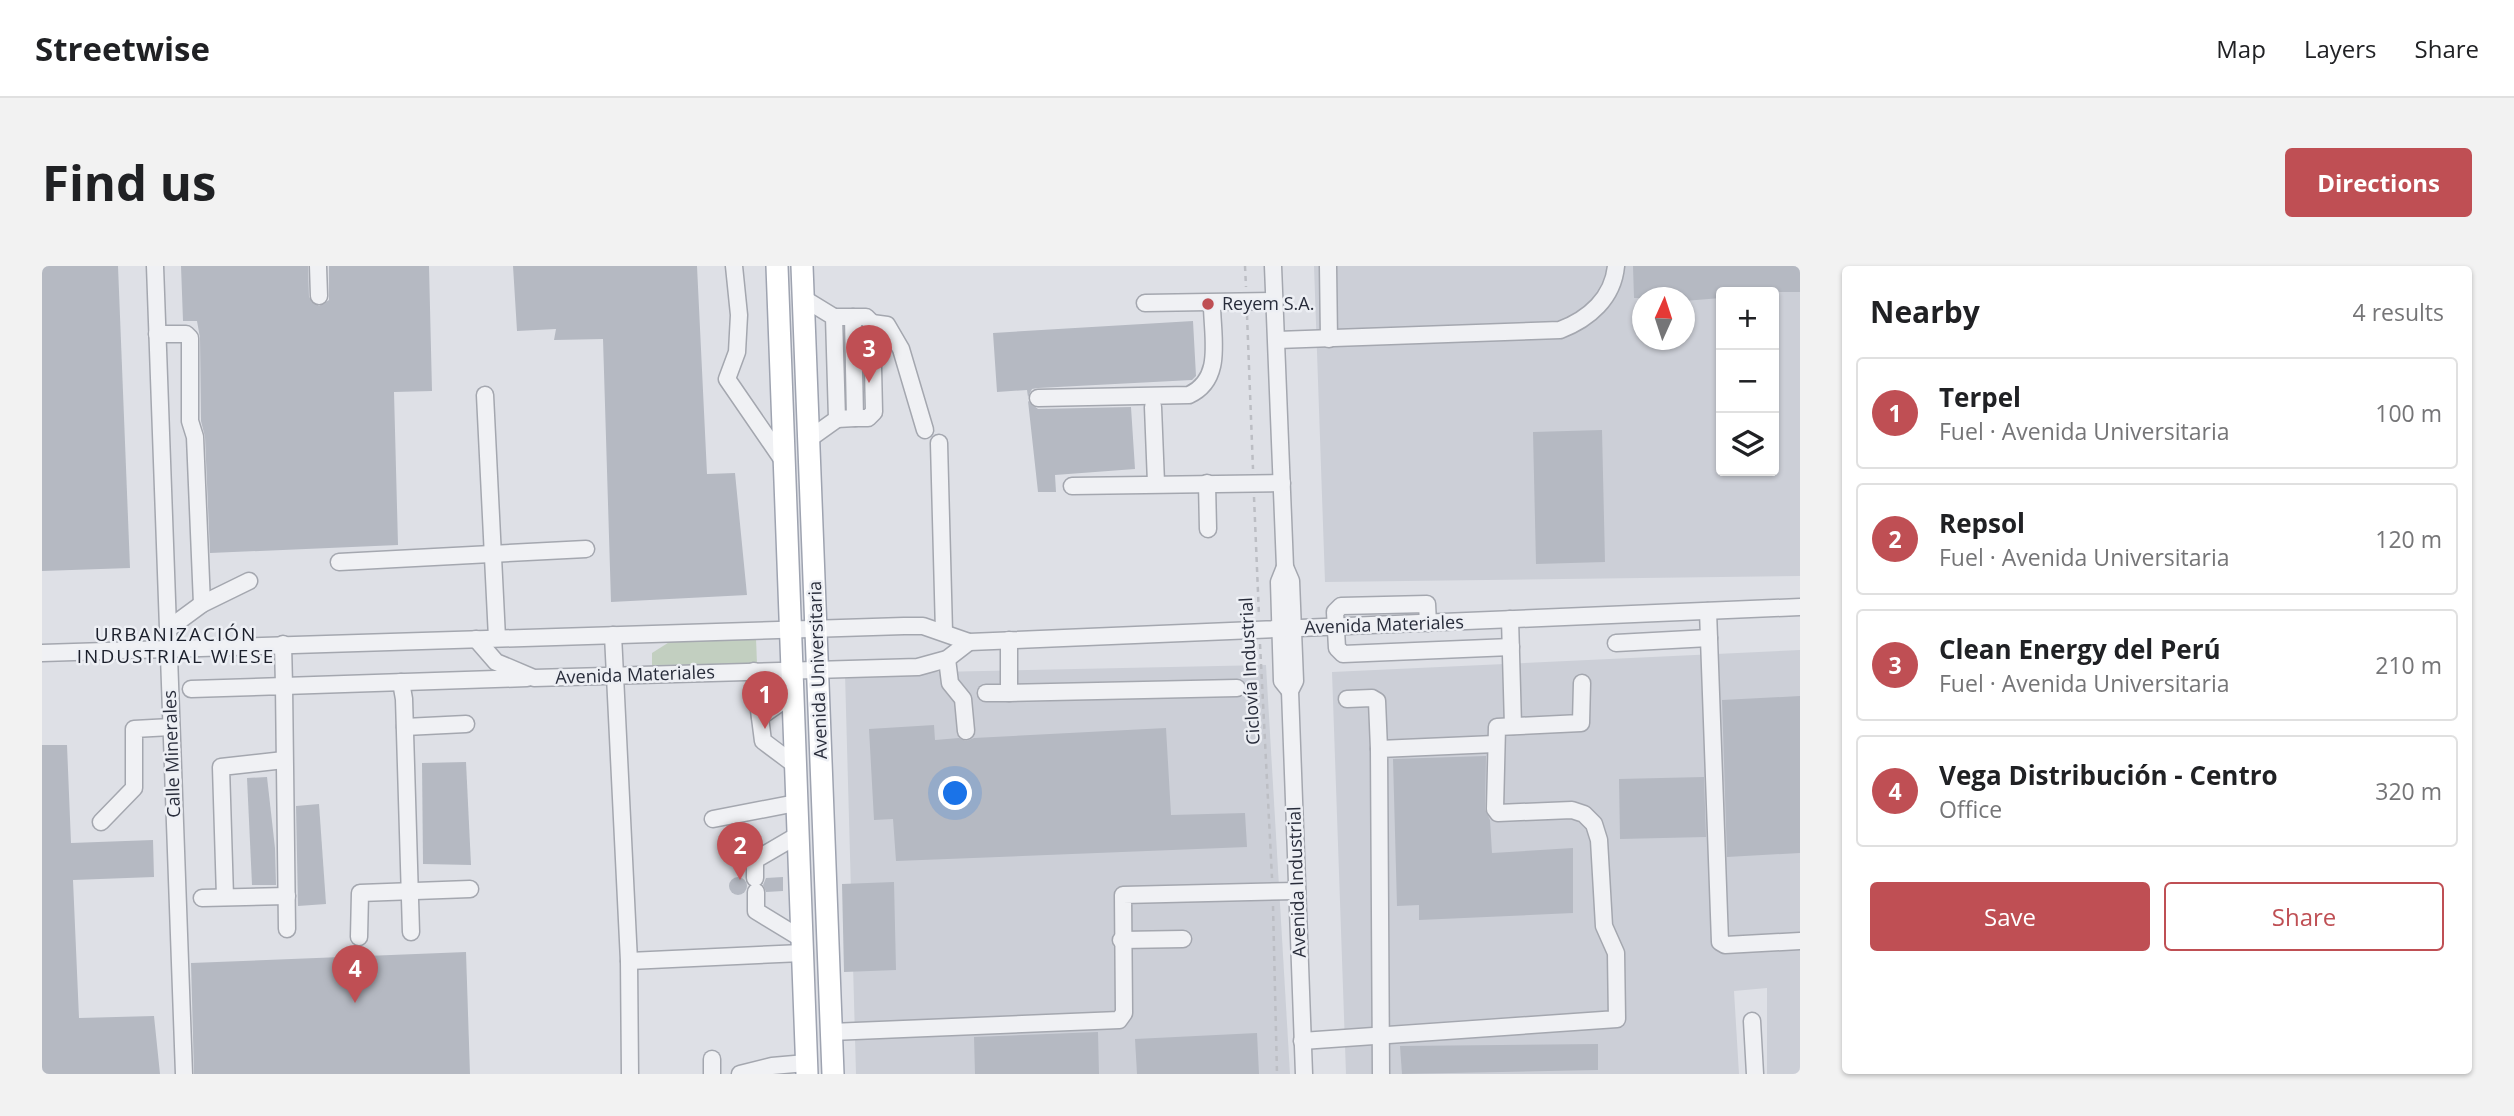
<!DOCTYPE html>
<html lang="en">
<head>
<meta charset="utf-8">
<style>
  body { margin:0; font-family:"Open Sans",sans-serif; background:#f2f2f2; color:#202124 }
  .controls { position:absolute; right:21px; top:21px; display:grid; overflow:hidden; border-radius:7px; box-shadow:0 2px 5px #0004 }
  .controls button { width:63px; height:63px; display:grid; place-items:center; padding:0; border:0; border-bottom:2px solid #e0e0e0; background:#fff; color:#202124; font:35px sans-serif }
  .compass { position:absolute; left:1590px; top:21px; width:63px; height:63px; border-radius:50%; background:#fff; box-shadow:0 2px 5px #0004; rotate:3deg }
  .you { position:absolute; left:914px; top:528px; width:24px; height:24px; margin:-18px; border:5px solid #fff; border-radius:50%; background:#1a73e8; box-shadow:0 0 0 10px #1a73e833 }
  .badge { display:grid; place-items:center; width:46px; height:46px; border-radius:50%; background:#bf4f54; color:#fff; font-size:23px; font-weight:700 }
  .pin { position:absolute; translate:-50% -58px; filter:drop-shadow(0 2px 4px #0008) }
  .pin::after { content:''; position:absolute; top:37px; width:24px; height:21px; background:inherit; clip-path:polygon(0 0,100% 0,50% 100%) }
  .list { margin:0; padding:0; list-style:none }
  h2 { display:flex; justify-content:space-between; align-items:center; height:91px; margin:0; padding:0 28px; font-size:30px }
  h2 small { font-size:23px; font-weight:400; color:#757577 }
  .list li { display:grid; grid-template-columns:46px 1fr auto; gap:21px; align-items:center; box-sizing:border-box; height:112px; margin:0 14px 14px; padding:0 14px; border:2px solid #e0e0e0; border-radius:7px }
  .list b { display:block; font-size:26px; white-space:nowrap }
  .list p { margin:0; font-size:23px; white-space:nowrap; color:#757577 }
  .list em { font-size:23px; font-style:normal; color:#757577 }
  .actions { display:flex; gap:14px; padding:21px 28px }
  .actions a { flex:1; padding:16px 0; border:2px solid #bf4f54; border-radius:7px; text-align:center; font-size:24px; color:#bf4f54 }
  .actions .main { background:#bf4f54; color:#fff }
  .icon { flex:none; width:38px; height:38px; fill:none; stroke:currentColor; stroke-width:2; stroke-linecap:round; stroke-linejoin:round }
  .map { position:relative; flex:none; width:1758px; height:808px; overflow:hidden; border-radius:7px }
  header { display:flex; align-items:center; gap:42px; box-sizing:border-box; height:98px; padding:0 35px; background:#fff; border-bottom:2px solid #e0e0e0 }
  header strong { font-size:33px }
  nav { display:flex; gap:38px; margin-inline-start:auto; font-size:24px }
  .intro { display:flex; align-items:center; justify-content:space-between; box-sizing:border-box; height:168px; padding:0 42px }
  h1 { margin:0; font-size:49px }
  .button { padding:18px 32px; border-radius:7px; background:#bf4f54; color:#fff; font-size:24px; font-weight:700 }
  main { display:flex; gap:42px; padding:0 42px }
  aside { flex:1; background:#fff; border-radius:7px; box-shadow:0 2px 5px #0004 }
  .map>svg:first-child { display:block }
  .built { fill:#cccfd7; fill-rule:evenodd }
  .green { fill:#c2cfc0 }
  .building { fill:#b5b9c2 }
  .lines { fill:none; stroke-linecap:round; stroke-linejoin:round }
  .minor-casing { stroke:#a4a7af; stroke-width:19 }
  .major-casing { stroke:#9ea3b0; stroke-width:24 }
  .path { stroke:#bcbec4; stroke-width:2.5; stroke-dasharray:5 5; stroke-linecap:butt }
  .minor { stroke:#f0f1f4; stroke-width:16 }
  .major { stroke:#fff; stroke-width:21 }
  .poi-dot { fill:#bf4f54; stroke:#edeff4; stroke-width:2.5 }
  .labels { text-anchor:middle; stroke-width:5; stroke-linejoin:round; paint-order:stroke }
  .poi-label { font-size:18px; fill:#292d3b; stroke:#edeff4; text-anchor:start }
  .street-label { font-size:18px; fill:#292d3b; stroke:#edeff4 }
  .neighbourhood-label { font-size:19px; letter-spacing:2px; fill:#1b1f2b; stroke:#edeff4 }
</style>
</head>
<body>
<header>
<strong>Streetwise</strong>
<nav><a>Map</a><a>Layers</a><a>Share</a></nav>
</header>
<div class="intro"><h1>Find us</h1><a class="button">Directions</a></div>
<main>
<div class="map">
<svg width="1758" height="808" viewBox="0 0 1758 808">
  <rect width="100%" height="100%" fill="#dee0e6"/>
  <!-- built -->
  <g class="built">
    <path d="M 1272,0 L 1758,0 L 1758,310 L 1283,316 ZM 1679,26 L 1732,26 L 1732,205 L 1679,205 ZM 1601,32 L 1643,32 L 1643,74 L 1601,74 Z"/>
    <path d="M 1758,384 L 1758,808 L 1725,808 L 1725,722 L 1692,725 L 1697,808 L 1304,808 L 1290,406 Z"/>
    <path d="M 1224,399 L 1248,808 L 814,808 L 803,408 Z"/>
  </g>
  <!-- green -->
  <path class="green" d="M 714,372 L 715,398 L 610,399 L 610,387 L 629,375 Z"/>
  <!-- building -->
  <g class="building">
    <path d="M 0,0 L 76,0 L 88,302 L 0,305 Z"/>
    <path d="M 139,0 L 266,0 L 267,31 L 277,40 L 287,34 L 287,0 L 387,0 L 390,125 L 352,126 L 356,279 L 168,287 L 163,171 L 159,155 L 158,72 L 155,55 L 141,55 Z"/>
    <path d="M 471,0 L 655,0 L 665,208 L 693,207 L 705,329 L 569,336 L 561,73 L 512,74 L 514,63 L 475,65 Z"/>
    <path d="M 1591,0 L 1758,0 L 1758,26 L 1679,26 L 1679,32 L 1642,35 L 1642,32 L 1592,32 Z"/>
    <path d="M 1151,55 L 1154,110 L 1150,114 L 996,122 L 990,123 L 986,131 L 985,124 L 955,126 L 951,67 Z"/>
    <path d="M 986,135 L 996,143 L 1089,141 L 1093,203 L 1013,209 L 1014,226 L 996,226 Z"/>
    <path d="M 1560,164 L 1563,296 L 1494,298 L 1491,166 Z"/>
    <path d="M 1758,430 L 1758,587 L 1685,591 L 1680,434 Z"/>
    <path d="M 892,459 L 893,474 L 917,472 L 924,475 L 932,472 L 1124,462 L 1129,549 L 1203,547 L 1205,581 L 854,595 L 851,553 L 832,554 L 827,463 Z"/>
    <path d="M 0,479 L 25,479 L 29,577 L 111,574 L 112,611 L 31,614 L 37,752 L 112,750 L 118,808 L 0,808 Z"/>
    <path d="M 1444,490 L 1443,543 L 1448,554 L 1450,587 L 1531,582 L 1531,647 L 1377,654 L 1377,639 L 1355,640 L 1351,493 Z"/>
    <path d="M 424,496 L 429,599 L 381,598 L 380,497 Z"/>
    <path d="M 225,511 L 233,582 L 234,619 L 210,619 L 205,512 Z"/>
    <path d="M 1662,511 L 1664,571 L 1578,573 L 1577,513 Z"/>
    <path d="M 277,538 L 284,638 L 256,640 L 254,540 Z"/>
    <path d="M 741,611 L 741,625 L 724,626 L 721,619 L 724,612 Z"/>
    <circle cx="696" cy="620" r="9"/>
    <path d="M 852,616 L 854,704 L 802,706 L 800,618 Z"/>
    <path d="M 424,686 L 428,808 L 152,808 L 149,697 Z"/>
    <path d="M 1056,766 L 1057,808 L 933,808 L 932,771 Z"/>
    <path d="M 1215,767 L 1217,808 L 1095,808 L 1093,773 Z"/>
    <path d="M 1556,778 L 1556,804 L 1360,808 L 1358,780 Z"/>
  </g>
  <g class="lines">
    <!-- minor casing -->
    <g class="minor-casing">
      <g id="minor">
        <path d="M 113,0 L 142,808"/>
        <path d="M 276,0 L 277,30"/>
        <path d="M 692,0 L 697,49 L 695,86 L 685,113 L 742,196"/>
        <path d="M 1231,0 L 1243,301 L 1249,315 L 1253,415 L 1248,425 L 1262,808"/>
        <path d="M 1286,0 L 1287,73"/>
        <path d="M 761,32 L 792,51 L 795,153 L 767,173"/>
        <path d="M 1103,37 L 1233,35"/>
        <path d="M 792,51 L 811,51 L 813,152 L 795,153"/>
        <path d="M 811,51 L 824,51 L 830,57 L 832,146 L 826,152 L 813,152"/>
        <path d="M 830,57 L 845,59 L 859,83 L 883,164"/>
        <path d="M 115,68 L 144,68 L 148,72 L 148,155 L 153,171 L 160,338"/>
        <path d="M 1235,74 L 1518,64 C 1547,53 1571,32 1574,0"/>
        <path d="M 443,129 L 455,372"/>
        <path d="M 996,132 L 1147,129 C 1182,113 1170,71 1170,38"/>
        <path d="M 1111,141 L 1114,217"/>
        <path d="M 897,177 L 902,366"/>
        <path d="M 1165,217 L 1166,263"/>
        <path d="M 1030,220 L 1240,217"/>
        <path d="M 297,296 L 544,283"/>
        <path d="M 1243,301 L 1237,316 L 1240,415 L 1248,425"/>
        <path d="M 1666,345 L 1678,676 L 1683,679 L 1758,675"/>
        <path d="M 1468,353 L 1471,460"/>
        <path d="M 1386,357 L 1385,338 L 1299,340 L 1293,346 L 1295,382 L 1301,388 L 1469,381"/>
        <path d="M 126,363 L 160,338 L 207,315"/>
        <path d="M 571,369 L 587,695 L 588,808"/>
        <path d="M 434,373 L 454,396 L 492,412 L 876,401 L 905,393 L 927,376"/>
        <path d="M 967,374 L 967,427 L 1195,422"/>
        <path d="M 1574,377 L 1667,372"/>
        <path d="M 241,378 L 242,420 L 485,412"/>
        <path d="M 0,387 L 862,360 L 881,360 L 927,376 L 1758,341"/>
        <path d="M 905,393 L 908,417 L 921,433 L 924,465"/>
        <path d="M 712,405 L 721,475 L 753,499"/>
        <path d="M 359,416 L 362,433 L 369,666"/>
        <path d="M 149,423 L 242,420 L 245,663"/>
        <path d="M 944,427 L 967,427"/>
        <path d="M 1305,433 L 1330,432 L 1335,435 L 1337,483"/>
        <path d="M 718,451 L 751,428"/>
        <path d="M 363,461 L 424,458"/>
        <path d="M 671,553 L 754,537"/>
        <path d="M 59,556 L 92,522 L 92,463 L 129,461"/>
        <path d="M 713,612 L 713,594 L 756,569"/>
        <path d="M 714,626 L 714,645 L 760,673"/>
        <path d="M 183,631 L 179,501 L 242,494"/>
        <path d="M 160,632 L 245,630"/>
        <path d="M 317,671 L 318,627 L 428,623"/>
        <path d="M 1079,674 L 1141,673"/>
        <path d="M 587,695 L 760,687"/>
        <path d="M 1710,755 L 1713,808"/>
        <path d="M 789,766 L 1077,754 L 1082,747 L 1081,629 L 1255,625"/>
        <path d="M 1260,775 L 1575,753 L 1574,687 L 1562,660 L 1557,574 L 1552,558 L 1542,548 L 1530,544 L 1456,547 L 1453,543 L 1455,461 L 1539,457 L 1540,417"/>
        <path d="M 670,793 L 670,808"/>
        <path d="M 698,808 L 730,800 L 764,797"/>
        <path d="M 1339,808 L 1337,483 L 1453,478"/>
      </g>
    </g>
    <!-- major casing -->
    <g class="major-casing">
      <g id="major">
        <path d="M 735,0 L 765,808"/>
        <path d="M 760,0 L 791,808"/>
      </g>
    </g>
    <!-- path -->
    <g class="path">
      <path d="M 1203,0 L 1204,21"/>
      <path d="M 1205,49 L 1211,203"/>
      <path d="M 1212,231 L 1217,350"/>
      <path d="M 1218,378 L 1230,612"/>
      <path d="M 1231,640 L 1235,808"/>
    </g>
    <!-- minor -->
    <use href="#minor" class="minor"/>
    <!-- major -->
    <use href="#major" class="major"/>
  </g>
  <!-- markers -->
  <circle class="poi-dot" cx="1166" cy="38" r="7"/>
  <g class="labels">
    <!-- poi labels -->
    <g class="poi-label">
      <text x="1180" y="44">Reyem S.A.</text>
    </g>
    <!-- street labels -->
    <g class="street-label">
      <text transform="translate(1342 359) rotate(-2)" y="6">Avenida Materiales</text>
      <text transform="translate(776 404) rotate(-92)" y="6">Avenida Universitaria</text>
      <text transform="translate(1208 405) rotate(-93)" y="6">Ciclovía Industrial</text>
      <text transform="translate(593 409) rotate(-2)" y="6">Avenida Materiales</text>
      <text transform="translate(130 488) rotate(-92)" y="6">Calle Minerales</text>
      <text transform="translate(1255 616) rotate(-92)" y="6">Avenida Industrial</text>
    </g>
    <!-- neighbourhood labels -->
    <g class="neighbourhood-label">
      <text x="134" y="375">URBANIZACIÓN<tspan x="134" dy="22">INDUSTRIAL WIESE</tspan></text>
    </g>
  </g>
</svg>
<div class="controls">
<button>+</button>
<button>−</button>
<button><svg class="icon" aria-label="layers" viewBox="0 0 24 24"><path d="M12 4l9 5-9 5-9-5zM3 14l9 5 9-5"/></svg></button>
</div>
<svg class="compass" viewBox="-18 -18 36 36"><path d="M0-13l5 13h-10z" fill="#e53935"/><path d="M0 13l5-13h-10z" fill="#757577"/></svg>
<div class="you"></div>
<div class="pin badge" style="left:723px;top:463px">1</div>
<div class="pin badge" style="left:698px;top:614px">2</div>
<div class="pin badge" style="left:827px;top:117px">3</div>
<div class="pin badge" style="left:313px;top:737px">4</div>
</div>
<aside>
<h2>Nearby<small>4 results</small></h2>
<ul class="list">
<li><span class="badge">1</span><div><b>Terpel</b><p>Fuel · Avenida Universitaria</p></div><em>100 m</em></li>
<li><span class="badge">2</span><div><b>Repsol</b><p>Fuel · Avenida Universitaria</p></div><em>120 m</em></li>
<li><span class="badge">3</span><div><b>Clean Energy del Perú</b><p>Fuel · Avenida Universitaria</p></div><em>210 m</em></li>
<li><span class="badge">4</span><div><b>Vega Distribución - Centro</b><p>Office</p></div><em>320 m</em></li>
</ul>
<div class="actions"><a class="main">Save</a><a>Share</a></div>
</aside>
</main>
</body>
</html>
